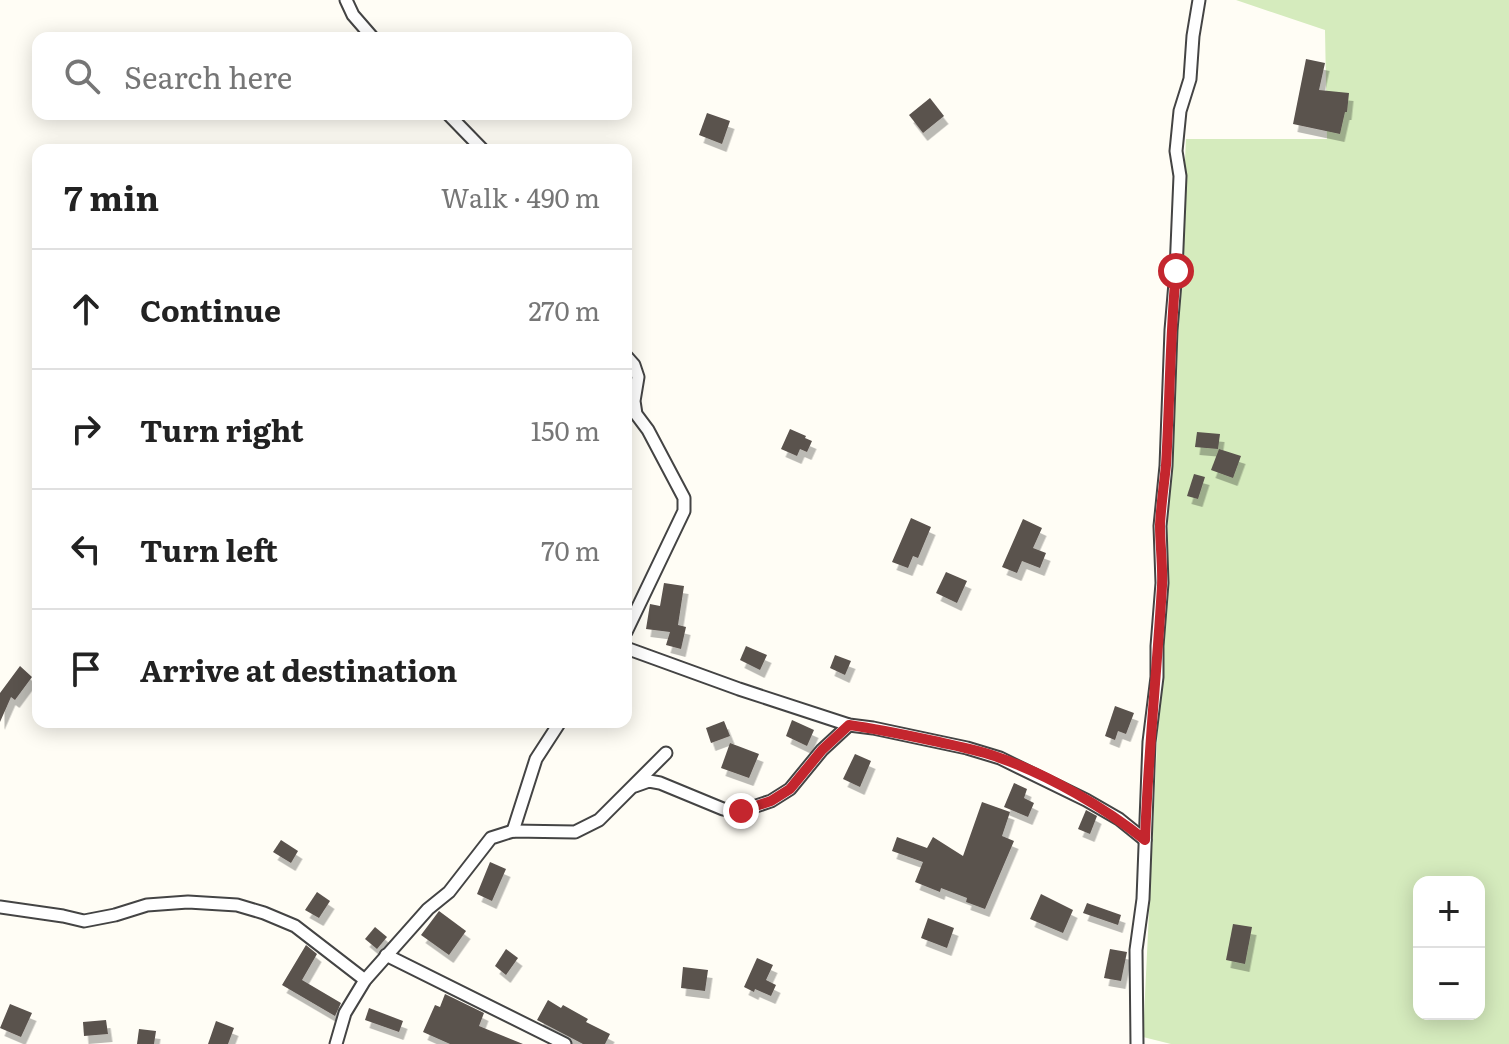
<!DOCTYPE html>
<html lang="en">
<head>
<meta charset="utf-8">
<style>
  body { margin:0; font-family:Literata,serif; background:#f6f6f6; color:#222 }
  .controls { position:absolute; right:24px; bottom:24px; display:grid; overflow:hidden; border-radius:16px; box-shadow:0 4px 20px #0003 }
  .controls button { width:72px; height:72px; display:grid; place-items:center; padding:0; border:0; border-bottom:2px solid #e0e0e0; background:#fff; color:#222; font:40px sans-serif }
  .stop { position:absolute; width:24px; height:24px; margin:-18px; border:6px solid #c4262e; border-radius:50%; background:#fff }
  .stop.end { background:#c4262e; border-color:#fff; box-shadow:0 2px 8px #0008 }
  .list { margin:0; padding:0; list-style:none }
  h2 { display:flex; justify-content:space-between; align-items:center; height:104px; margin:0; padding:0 32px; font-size:34px }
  h2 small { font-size:26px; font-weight:400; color:#767676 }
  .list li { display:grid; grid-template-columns:52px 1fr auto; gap:24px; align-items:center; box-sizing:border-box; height:120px; padding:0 32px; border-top:2px solid #e0e0e0 }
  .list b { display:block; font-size:30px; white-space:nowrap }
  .list em { font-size:26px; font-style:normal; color:#767676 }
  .icon { flex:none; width:44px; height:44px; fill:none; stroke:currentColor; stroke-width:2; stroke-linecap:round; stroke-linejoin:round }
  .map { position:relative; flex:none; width:1509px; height:1044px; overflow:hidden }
  .search { position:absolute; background:#fff; box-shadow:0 4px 20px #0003; left:32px; top:32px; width:600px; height:88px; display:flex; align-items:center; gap:20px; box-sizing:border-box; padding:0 28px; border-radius:16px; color:#767676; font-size:30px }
  .panel { position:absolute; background:#fff; box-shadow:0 4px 20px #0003; left:32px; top:144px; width:600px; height:584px; border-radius:16px }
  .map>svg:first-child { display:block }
  .green { fill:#d5ebbd; fill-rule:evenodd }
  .building { fill:#5a524d; filter:url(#shadow) }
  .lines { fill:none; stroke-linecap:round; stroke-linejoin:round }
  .minor-casing { stroke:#444; stroke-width:15 }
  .minor { stroke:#fff; stroke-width:11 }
  .route { stroke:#c4262e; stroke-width:10 }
</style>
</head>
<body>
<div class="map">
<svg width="1509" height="1044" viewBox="0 0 1509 1044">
  <defs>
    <filter id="shadow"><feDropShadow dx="4.5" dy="8" stdDeviation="0" flood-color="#0004"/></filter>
  </defs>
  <rect width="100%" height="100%" fill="#fffdf5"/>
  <!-- green -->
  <path class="green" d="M 1236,0 L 1509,0 L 1509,1044 L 1171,1044 L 1143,1037 L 1186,139 L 1327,139 L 1325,30 ZM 1419,882 L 1479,882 L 1479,1014 L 1419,1014 Z"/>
  <!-- building -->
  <g class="building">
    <path d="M 1306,59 L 1325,63 L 1319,90 L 1349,93 L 1347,112 L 1345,112 L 1340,134 L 1293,124 Z"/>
    <path d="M 930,98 L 944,116 L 923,133 L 909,115 Z"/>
    <path d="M 707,113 L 730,121 L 722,144 L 699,135 Z"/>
    <path d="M 790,429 L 806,436 L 805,438 L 812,441 L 807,452 L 800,449 L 797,456 L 781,449 Z"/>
    <path d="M 1197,432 L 1220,434 L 1218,449 L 1195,447 Z"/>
    <path d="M 1219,449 L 1241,456 L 1233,478 L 1211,470 Z"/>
    <path d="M 1194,474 L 1205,477 L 1198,499 L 1187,496 Z"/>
    <path d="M 911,518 L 931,527 L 918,558 L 913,556 L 908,568 L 892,562 Z"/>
    <path d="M 1023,519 L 1042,528 L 1033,548 L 1046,553 L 1040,568 L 1022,561 L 1017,573 L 1002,567 Z"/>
    <path d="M 946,572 L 967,581 L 957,603 L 936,593 Z"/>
    <path d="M 664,583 L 684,586 L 678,625 L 686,627 L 681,649 L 666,645 L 670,632 L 646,629 L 650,604 L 660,606 Z"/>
    <path d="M 746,646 L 767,655 L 760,670 L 740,660 Z"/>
    <path d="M 835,655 L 851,661 L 845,675 L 830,668 Z"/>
    <path d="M 20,666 L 32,677 L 15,700 L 11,697 L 0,722 L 0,693 Z"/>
    <path d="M 1115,706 L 1134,713 L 1126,734 L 1118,731 L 1115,740 L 1105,736 Z"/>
    <path d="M 792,720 L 814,730 L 807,746 L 786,736 Z"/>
    <path d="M 724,721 L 730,736 L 711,743 L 706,728 Z"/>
    <path d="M 730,743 L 759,754 L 749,778 L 721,768 Z"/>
    <path d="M 855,754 L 871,761 L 860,787 L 843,779 Z"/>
    <path d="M 1014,783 L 1027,789 L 1024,798 L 1034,803 L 1028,817 L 1004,807 Z"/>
    <path d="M 982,802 L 1010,812 L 1002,836 L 1014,841 L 985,909 L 966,902 L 967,898 L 941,888 L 940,892 L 915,882 L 923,862 L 892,851 L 897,837 L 927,848 L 933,837 L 963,856 Z"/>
    <path d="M 1086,810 L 1097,816 L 1090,834 L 1078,829 Z"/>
    <path d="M 281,840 L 298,851 L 291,863 L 273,852 Z"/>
    <path d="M 490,862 L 506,869 L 492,901 L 477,894 Z"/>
    <path d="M 317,892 L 330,901 L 319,918 L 305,910 Z"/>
    <path d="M 1041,894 L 1073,910 L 1063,933 L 1030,919 Z"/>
    <path d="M 1087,903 L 1121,915 L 1118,925 L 1083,913 Z"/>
    <path d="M 439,911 L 466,931 L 449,955 L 421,935 Z"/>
    <path d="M 928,918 L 954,928 L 947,948 L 921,938 Z"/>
    <path d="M 1233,924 L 1252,927 L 1245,964 L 1226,960 Z"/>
    <path d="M 375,927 L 387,937 L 377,949 L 365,939 Z"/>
    <path d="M 306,945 L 317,954 L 302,980 L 341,1003 L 335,1016 L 282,985 Z"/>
    <path d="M 506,949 L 518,958 L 506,975 L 495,966 Z"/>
    <path d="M 1110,949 L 1127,952 L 1121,981 L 1104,978 Z"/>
    <path d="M 757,958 L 773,965 L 766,980 L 776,985 L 771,996 L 755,989 L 754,992 L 744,987 Z"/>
    <path d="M 683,967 L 708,970 L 705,991 L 681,988 Z"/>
    <path d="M 445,994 L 484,1013 L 479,1026 L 523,1044 L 450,1044 L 423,1032 L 435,1005 L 440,1007 Z"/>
    <path d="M 548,1000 L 561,1008 L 563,1005 L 588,1019 L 586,1022 L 610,1034 L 605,1044 L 583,1044 L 537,1020 Z"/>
    <path d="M 10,1004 L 32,1013 L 21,1037 L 0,1028 Z"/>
    <path d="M 369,1008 L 403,1021 L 399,1032 L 365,1020 Z"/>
    <path d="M 106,1020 L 108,1034 L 84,1036 L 83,1022 Z"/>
    <path d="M 216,1021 L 234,1028 L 228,1044 L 208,1044 Z"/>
    <path d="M 139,1029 L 156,1031 L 154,1044 L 137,1044 Z"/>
  </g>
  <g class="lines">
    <!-- minor casing -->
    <g class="minor-casing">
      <g id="minor">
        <path d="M 346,0 L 353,15 L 373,38"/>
        <path d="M 448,114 L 483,150"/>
        <path d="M 626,356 L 634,365 L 638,377 L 634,401 L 636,414 L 648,430 L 684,498 L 684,511 L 626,632"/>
        <path d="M 626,648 L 739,689 L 849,725 L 873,728 L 967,748 L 1000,758 L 1086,800 L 1119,819 L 1145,840"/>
        <path d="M 635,786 L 649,781 L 660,783 L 723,809 L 741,811 L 771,801 L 790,789 L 822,750 L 849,725"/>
        <path d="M 513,831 L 536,759 L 560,722"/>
        <path d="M 0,907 L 63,916 L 84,921 L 115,915 L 147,905 L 188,902 L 237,905 L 264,913 L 295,926 L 365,980"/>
        <path d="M 386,955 L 565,1044"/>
        <path d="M 336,1044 L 345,1013 L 365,980 L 428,909 L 449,892 L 491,838 L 513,831 L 575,832 L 599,820 L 666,753"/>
        <path d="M 1137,1044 L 1136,950 L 1143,899 L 1149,742 L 1157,677 L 1157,646 L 1162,583 L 1160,526 L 1166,466 L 1171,330 L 1176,271 L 1180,176 L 1176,151 L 1180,111 L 1190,79 L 1193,36 L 1199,0"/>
      </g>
    </g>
    <!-- minor -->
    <use href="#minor" class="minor"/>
  </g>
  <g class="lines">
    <!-- route -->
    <path class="route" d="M 741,811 L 771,801 L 790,789 L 822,750 L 849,725 C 878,729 906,735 934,741 C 956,746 979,750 1000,758 C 1049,775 1105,808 1145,840 C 1148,755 1157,671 1162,586 C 1163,566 1160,545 1160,525 C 1161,505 1164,485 1166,465 C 1170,400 1170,335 1176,271"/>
  </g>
</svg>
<div class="controls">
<button>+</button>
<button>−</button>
</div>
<div class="stop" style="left:1176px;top:271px"></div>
<div class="stop end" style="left:741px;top:811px"></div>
<div class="search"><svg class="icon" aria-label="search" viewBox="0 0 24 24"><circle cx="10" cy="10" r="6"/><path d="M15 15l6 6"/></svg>Search here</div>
<section class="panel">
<h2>7 min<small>Walk · 490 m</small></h2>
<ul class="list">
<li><svg class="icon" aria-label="ahead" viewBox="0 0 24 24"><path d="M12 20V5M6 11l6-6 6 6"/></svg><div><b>Continue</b></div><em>270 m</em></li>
<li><svg class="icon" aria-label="right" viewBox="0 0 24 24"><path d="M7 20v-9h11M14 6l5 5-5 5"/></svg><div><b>Turn right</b></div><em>150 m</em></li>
<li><svg class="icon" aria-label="left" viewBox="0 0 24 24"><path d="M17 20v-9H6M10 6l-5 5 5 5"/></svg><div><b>Turn left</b></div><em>70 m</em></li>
<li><svg class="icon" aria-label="arrive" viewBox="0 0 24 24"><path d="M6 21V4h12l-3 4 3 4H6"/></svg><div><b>Arrive at destination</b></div></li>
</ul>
</section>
</div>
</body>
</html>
